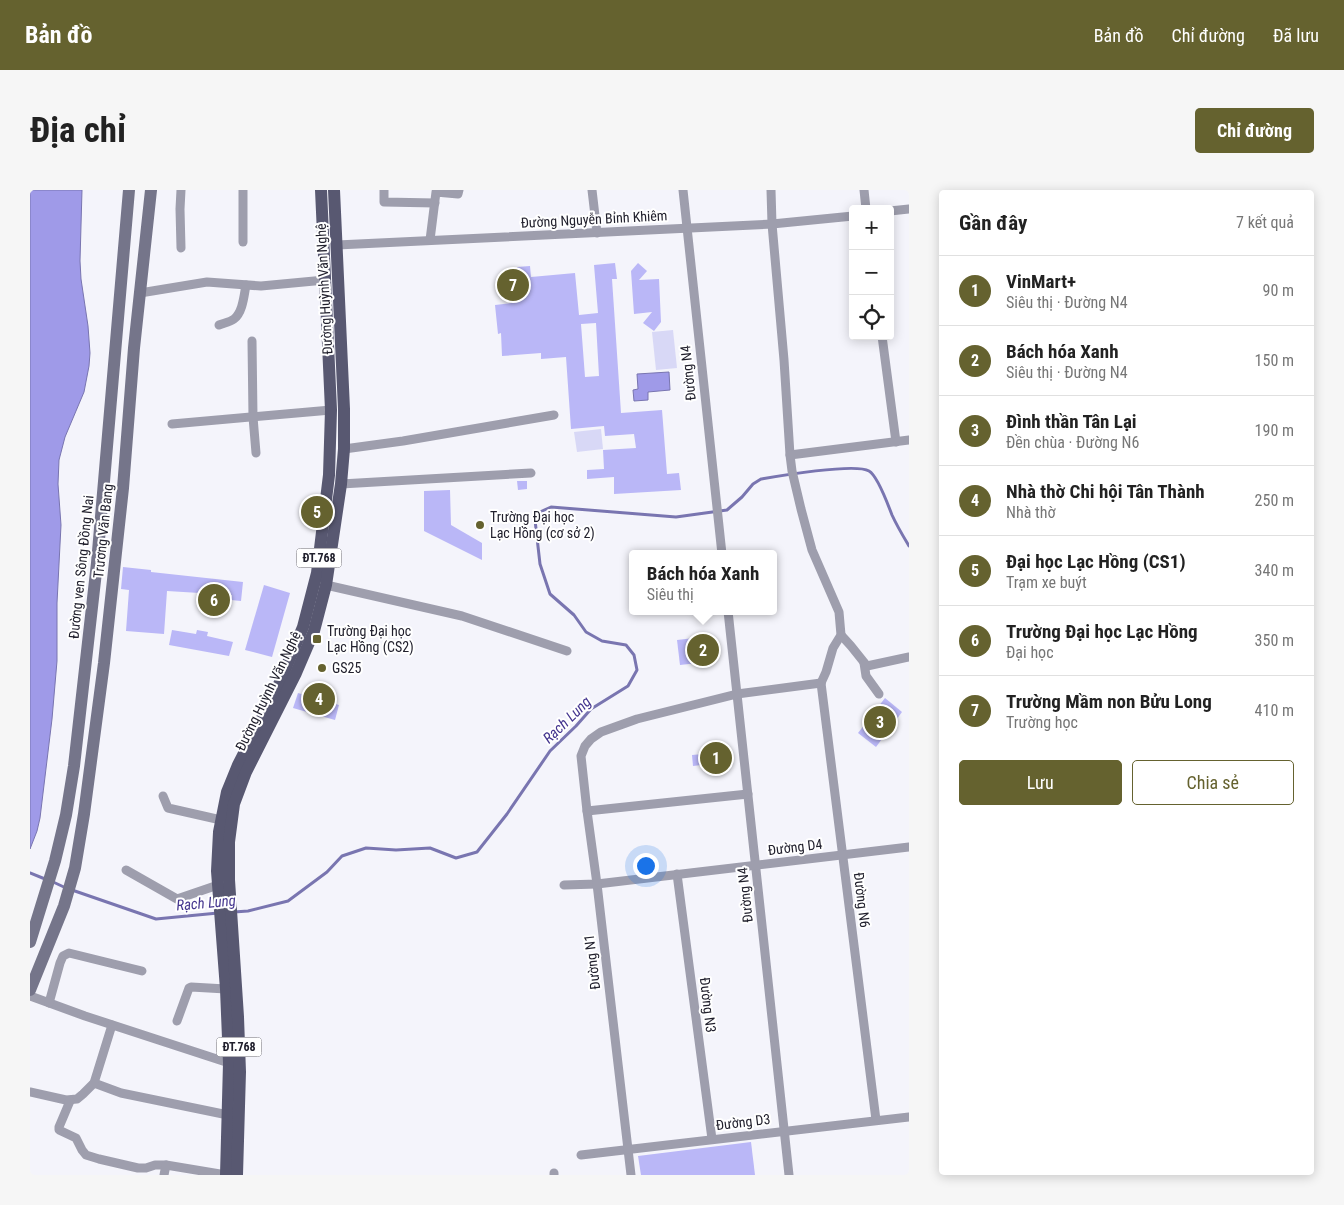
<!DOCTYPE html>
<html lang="vi">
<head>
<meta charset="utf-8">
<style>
  body { margin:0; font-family:"Roboto Condensed",sans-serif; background:#f6f6f6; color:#222 }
  .controls { position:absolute; right:15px; top:15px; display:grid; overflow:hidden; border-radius:5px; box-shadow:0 2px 12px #0003 }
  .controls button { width:45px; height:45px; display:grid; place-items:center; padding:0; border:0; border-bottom:1px solid #e0e0e0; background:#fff; color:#222; font:25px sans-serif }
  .you { position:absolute; left:615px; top:675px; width:18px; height:18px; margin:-12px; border:4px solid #fff; border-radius:50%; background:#1a73e8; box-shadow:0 0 0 8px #1a73e833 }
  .badge { display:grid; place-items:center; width:32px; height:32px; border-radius:50%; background:#65622f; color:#fff; font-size:16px; font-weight:700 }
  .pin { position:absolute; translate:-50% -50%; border:2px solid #fff; box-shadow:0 1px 5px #0006 }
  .popup { position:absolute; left:599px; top:360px; width:148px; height:65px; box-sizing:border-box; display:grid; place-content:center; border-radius:5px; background:#fff; filter:drop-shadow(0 1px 4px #0005); font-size:16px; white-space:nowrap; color:#767676 }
  .popup b { font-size:19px; color:#222 }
  .popup::after { content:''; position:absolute; left:50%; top:100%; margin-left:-10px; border:10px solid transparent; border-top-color:#fff }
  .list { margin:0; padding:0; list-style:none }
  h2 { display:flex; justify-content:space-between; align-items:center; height:65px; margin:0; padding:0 20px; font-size:21px }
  h2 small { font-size:16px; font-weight:400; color:#767676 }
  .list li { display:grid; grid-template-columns:32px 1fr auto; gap:15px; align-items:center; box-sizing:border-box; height:70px; padding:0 20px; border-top:1px solid #e0e0e0 }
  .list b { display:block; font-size:19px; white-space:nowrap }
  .list p { margin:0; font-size:16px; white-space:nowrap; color:#767676 }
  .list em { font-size:16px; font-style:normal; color:#767676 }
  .actions { display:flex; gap:10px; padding:15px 20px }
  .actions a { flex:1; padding:11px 0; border:1px solid #65622f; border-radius:5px; text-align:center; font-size:18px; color:#65622f }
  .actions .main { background:#65622f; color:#fff }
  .icon { flex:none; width:28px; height:28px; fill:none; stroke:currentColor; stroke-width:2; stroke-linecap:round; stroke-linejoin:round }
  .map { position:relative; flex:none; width:879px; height:985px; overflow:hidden; border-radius:5px }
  header { display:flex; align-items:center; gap:30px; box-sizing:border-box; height:70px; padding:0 25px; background:#65622f; color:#fff }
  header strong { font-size:24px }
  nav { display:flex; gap:28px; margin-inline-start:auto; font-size:18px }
  .intro { display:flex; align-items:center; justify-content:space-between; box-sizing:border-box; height:120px; padding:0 30px }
  h1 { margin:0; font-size:35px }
  .button { padding:12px 22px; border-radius:5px; background:#65622f; color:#fff; font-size:18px; font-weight:700 }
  main { display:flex; gap:30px; padding:0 30px }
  aside { flex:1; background:#fff; border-radius:5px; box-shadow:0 2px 12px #0003 }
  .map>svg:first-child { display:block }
  .green { fill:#d8d8f6 }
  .water { fill:#9f9ae8; stroke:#7975b0 }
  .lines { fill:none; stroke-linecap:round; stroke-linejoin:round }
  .stream { stroke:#7975b0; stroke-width:3 }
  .building { fill:#bab7f7; fill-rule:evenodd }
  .street { stroke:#9e9ead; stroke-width:9 }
  .secondary { stroke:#75758a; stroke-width:12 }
  .primary { stroke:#585871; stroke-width:12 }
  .poi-dot { fill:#65622f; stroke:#fff; stroke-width:2 }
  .labels { text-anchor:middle; stroke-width:4; stroke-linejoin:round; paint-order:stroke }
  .shield { fill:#fff; stroke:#64636c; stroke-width:1 }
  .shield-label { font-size:12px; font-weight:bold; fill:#21202d }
  .street-label { font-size:14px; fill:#21202d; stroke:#fff }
  .poi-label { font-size:14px; fill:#21202d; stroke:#fff; text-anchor:start }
  .water-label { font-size:15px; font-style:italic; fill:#44358f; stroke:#fff }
</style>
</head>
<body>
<header>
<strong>Bản đồ</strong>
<nav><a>Bản đồ</a><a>Chỉ đường</a><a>Đã lưu</a></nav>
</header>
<div class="intro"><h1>Địa chỉ</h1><a class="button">Chỉ đường</a></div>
<main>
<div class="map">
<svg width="879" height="985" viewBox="0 0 879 985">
  <rect width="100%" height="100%" fill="#f4f4fb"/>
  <!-- green -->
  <g class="green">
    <path d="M 643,140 L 647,178 L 626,180 L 622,142 Z"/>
    <path d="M 571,239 L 573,259 L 547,262 L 544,242 Z"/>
  </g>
  <!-- water -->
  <g class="water">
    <path d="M 0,0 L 52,0 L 50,71 L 51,89 L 58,136 L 60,163 L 59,176 L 54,202 L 35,247 L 29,270 L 28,294 L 31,335 L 27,413 L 27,471 L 22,529 L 10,628 L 7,641 L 0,659 Z"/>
    <path d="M 639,182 L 640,200 L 618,202 L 618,210 L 604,211 L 603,200 L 608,199 L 607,184 Z"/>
  </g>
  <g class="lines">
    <!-- stream -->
    <g class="stream">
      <path d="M 0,683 L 15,689"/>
      <path d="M 21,691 L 36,698"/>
      <path d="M 42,700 L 126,729 L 188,723"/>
      <path d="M 204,722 L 218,721 L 258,711 L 297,682 L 312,666 L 336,658 L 366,660 L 400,658 L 426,668 L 447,662 L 477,624 L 520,561 L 546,536 L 561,519 L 598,496 L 607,480 L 604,465 L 596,455 L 572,451 L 556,442 L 544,425 L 520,404 L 510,374 L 505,330 L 510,322 L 521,317 L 646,327 L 697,320 L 712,307 L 723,294 L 731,289 C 749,286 825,273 839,281 C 848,286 858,315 862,325 C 867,336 873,346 879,356"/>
    </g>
  </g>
  <!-- building -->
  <g class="building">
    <path d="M 585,73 L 587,89 L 582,89 L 591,223 L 632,220 L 637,284 L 649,283 L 651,300 L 584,304 L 584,287 L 557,289 L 557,280 L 574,279 L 573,260 L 606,258 L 604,244 L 575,246 L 574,236 L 541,239 L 536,167 L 511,169 L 511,163 L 472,166 L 471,143 L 468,144 L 465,115 L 481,113 L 480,105 L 489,104 L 487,77 L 500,76 L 501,87 L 545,83 L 549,125 L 568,123 L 564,75 ZM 566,133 L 569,186 L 555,187 L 551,134 Z"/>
    <path d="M 608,73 L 617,81 L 609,90 L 629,89 L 631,132 L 624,141 L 613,133 L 622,122 L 604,124 L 601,81 Z"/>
    <path d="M 487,291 L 497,291 L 497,299 L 488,300 Z"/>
    <path d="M 420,300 L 421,335 L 452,353 L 452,370 L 394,341 L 394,301 Z"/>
    <path d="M 93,377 L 121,380 L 121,382 L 213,392 L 211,411 L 201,410 L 202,405 L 137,401 L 134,444 L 96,441 L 99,400 L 91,399 Z"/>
    <path d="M 234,395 L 260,403 L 242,467 L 215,460 Z"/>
    <path d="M 142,440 L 166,444 L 167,440 L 178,442 L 177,446 L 203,452 L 199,466 L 139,455 Z"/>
    <path d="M 673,447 L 677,472 L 650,475 L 647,450 Z"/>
    <path d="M 268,503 L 309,515 L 305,530 L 263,518 Z"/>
    <path d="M 855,508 L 872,522 L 846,557 L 828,543 Z"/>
    <path d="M 695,562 L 696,572 L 663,576 L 662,565 Z"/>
    <path d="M 721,952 L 725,985 L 611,985 L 608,966 Z"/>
  </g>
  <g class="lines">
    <!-- street -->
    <g class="street">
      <path d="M 213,0 L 213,52"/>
      <path d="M 354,0 L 354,12 L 405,13"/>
      <path d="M 562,0 L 567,43"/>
      <path d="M 653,0 L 692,364"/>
      <path d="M 741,0 L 742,34 L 754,170 L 760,265 L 762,281 L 771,319 L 782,360 L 809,422 L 811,445 L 803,458 L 796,482 L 791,493"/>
      <path d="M 834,0 L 836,19"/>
      <path d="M 860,21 L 879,19"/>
      <path d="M 400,50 L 406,2 L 428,4 L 429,0"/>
      <path d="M 307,55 L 742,34 L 823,26"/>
      <path d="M 151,58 L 150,19 L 151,0"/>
      <path d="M 110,103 L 177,92 L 231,96 L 295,90"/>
      <path d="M 189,135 C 194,133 200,132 204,129 C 213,122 214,105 216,95"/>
      <path d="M 852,146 L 866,252"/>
      <path d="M 222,151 L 223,227 L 226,263"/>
      <path d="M 142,234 L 301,220"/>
      <path d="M 314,259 L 373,251 L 524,225"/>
      <path d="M 760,265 L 879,250"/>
      <path d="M 311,294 L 501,283"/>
      <path d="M 296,395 L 432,426 L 537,461"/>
      <path d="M 698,421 L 759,985"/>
      <path d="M 811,445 L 821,456 L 837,476 L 879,467"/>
      <path d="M 834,473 L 836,486 L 849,504"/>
      <path d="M 791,493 L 846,930"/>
      <path d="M 133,606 L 138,618 L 191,630"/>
      <path d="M 557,621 L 718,604"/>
      <path d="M 96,680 L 147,709 L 188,695"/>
      <path d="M 647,684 L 682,949"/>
      <path d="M 534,695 L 567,694 L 879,657"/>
      <path d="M 0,806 L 3,807 L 55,826 L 199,873"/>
      <path d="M 19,813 L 30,773 L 33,766 L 39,763 L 112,781"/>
      <path d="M 147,831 L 159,798 L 161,797 L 196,799"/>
      <path d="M 64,893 L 91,903 L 198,925"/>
      <path d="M 0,902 L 36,910 L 47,909 L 53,904 L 64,893 L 82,835"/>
      <path d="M 40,911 L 29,937 L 29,940 L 46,948 L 52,960 L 56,965 L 69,969 L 108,978 L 116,978 L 125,975 L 136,975 L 196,985"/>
      <path d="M 551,965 L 879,927"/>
      <path d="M 524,983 L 524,985"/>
      <path d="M 134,985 L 136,975"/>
      <path d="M 601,985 L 567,694 L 557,621 L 551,566 L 555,556 L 561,549 L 571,542 L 607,529 L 707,504 L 791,493"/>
    </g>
    <!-- secondary -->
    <g class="secondary">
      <path d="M 0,752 L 25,671 L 36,625 L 44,576 L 67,373 L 99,0"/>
      <path d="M 0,800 L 34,716 L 45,678 L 54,624 L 74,473 L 93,298 L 104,158 L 121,0"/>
    </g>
    <!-- primary -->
    <g class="primary">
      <path d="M 196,985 L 199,873 L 196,799 L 187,681 L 189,642 L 197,602 L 208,575 L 247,499 L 273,437 L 287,383 L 299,285 L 301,220 L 291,0"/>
      <path d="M 207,985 L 210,882 L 208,827 L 199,690 L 199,652 L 204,614 L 216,582 L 266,483 L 284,441 L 296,395 L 311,294 L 314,259 L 314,219 L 304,0"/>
    </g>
  </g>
  <!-- markers -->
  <g class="poi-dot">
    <circle cx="450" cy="335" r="5"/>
    <rect x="282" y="444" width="10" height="10" rx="2.5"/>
    <circle cx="292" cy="478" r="5"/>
  </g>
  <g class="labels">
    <!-- shield labels -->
    <g class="shield">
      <rect x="266.5" y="358.5" width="45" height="19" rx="4"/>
      <rect x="186.5" y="847.5" width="45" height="19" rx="4"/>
    </g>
    <g class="shield-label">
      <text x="289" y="372">ĐT.768</text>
      <text x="209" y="861">ĐT.768</text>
    </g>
    <!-- street labels -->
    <g class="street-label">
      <text transform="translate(564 29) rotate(-3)" y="5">Đường Nguyễn Bỉnh Khiêm</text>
      <text transform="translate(294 99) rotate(-93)" y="5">Đường Huỳnh Văn Nghệ</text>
      <text transform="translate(658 183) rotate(-96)" y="5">Đường N4</text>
      <text transform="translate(73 341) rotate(-84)" y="5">Trương Văn Bang</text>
      <text transform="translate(51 377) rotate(-84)" y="5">Đường ven Sông Đồng Nai</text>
      <text transform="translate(238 501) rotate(-64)" y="5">Đường Huỳnh Văn Nghệ</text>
      <text transform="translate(765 657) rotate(-7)" y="5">Đường D4</text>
      <text transform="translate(715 705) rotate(-96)" y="5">Đường N4</text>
      <text transform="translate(832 710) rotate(83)" y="5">Đường N6</text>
      <text transform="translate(562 772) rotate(-97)" y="5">Đường N1</text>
      <text transform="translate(678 815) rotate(83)" y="5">Đường N3</text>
      <text transform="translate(713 932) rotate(-7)" y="5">Đường D3</text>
    </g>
    <!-- poi labels -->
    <g class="poi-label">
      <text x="460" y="332">Trường Đại học<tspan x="460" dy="16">Lạc Hồng (cơ sở 2)</tspan></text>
      <text x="297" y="446">Trường Đại học<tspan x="297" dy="16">Lạc Hồng (CS2)</tspan></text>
      <text x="302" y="483">GS25</text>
    </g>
    <!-- water labels -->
    <g class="water-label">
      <text transform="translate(537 530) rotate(-44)" y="5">Rạch Lung</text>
      <text transform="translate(176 713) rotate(-5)" y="5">Rạch Lung</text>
    </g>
  </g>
</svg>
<div class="controls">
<button>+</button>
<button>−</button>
<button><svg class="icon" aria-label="locate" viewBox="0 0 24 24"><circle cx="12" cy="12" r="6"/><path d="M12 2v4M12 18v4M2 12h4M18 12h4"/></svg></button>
</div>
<div class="you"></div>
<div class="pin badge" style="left:686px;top:568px">1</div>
<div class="pin badge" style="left:673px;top:460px">2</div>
<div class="popup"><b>Bách hóa Xanh</b>Siêu thị</div>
<div class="pin badge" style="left:850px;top:532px">3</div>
<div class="pin badge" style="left:289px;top:509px">4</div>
<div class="pin badge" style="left:287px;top:322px">5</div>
<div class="pin badge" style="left:184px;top:410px">6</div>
<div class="pin badge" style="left:483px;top:95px">7</div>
</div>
<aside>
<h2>Gần đây<small>7 kết quả</small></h2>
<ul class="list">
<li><span class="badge">1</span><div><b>VinMart+</b><p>Siêu thị · Đường N4</p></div><em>90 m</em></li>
<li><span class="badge">2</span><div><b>Bách hóa Xanh</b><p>Siêu thị · Đường N4</p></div><em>150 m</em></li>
<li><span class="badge">3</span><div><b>Đình thần Tân Lại</b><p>Đền chùa · Đường N6</p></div><em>190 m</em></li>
<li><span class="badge">4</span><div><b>Nhà thờ Chi hội Tân Thành</b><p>Nhà thờ</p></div><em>250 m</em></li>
<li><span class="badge">5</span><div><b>Đại học Lạc Hồng (CS1)</b><p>Trạm xe buýt</p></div><em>340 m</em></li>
<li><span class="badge">6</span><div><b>Trường Đại học Lạc Hồng</b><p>Đại học</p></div><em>350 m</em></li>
<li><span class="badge">7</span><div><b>Trường Mầm non Bửu Long</b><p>Trường học</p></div><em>410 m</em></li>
</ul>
<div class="actions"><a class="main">Lưu</a><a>Chia sẻ</a></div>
</aside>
</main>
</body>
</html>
